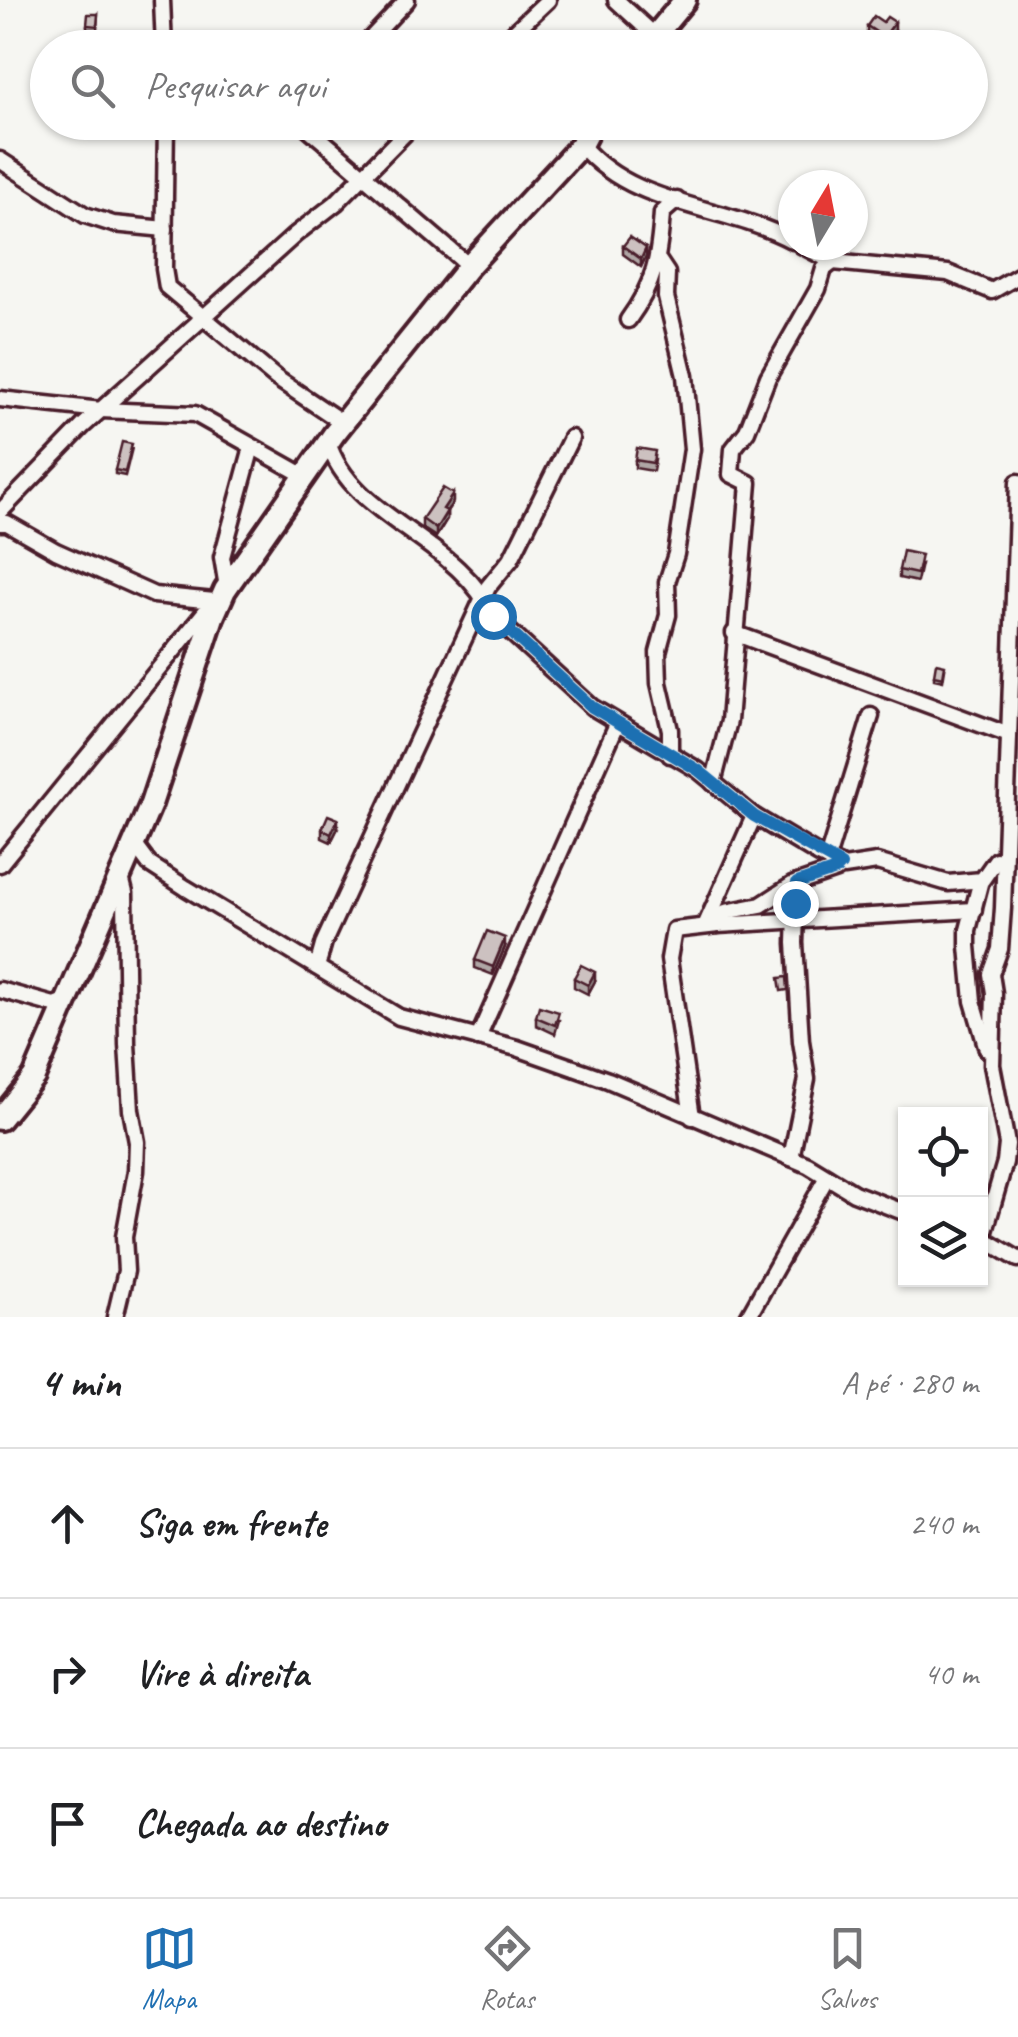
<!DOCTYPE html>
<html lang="pt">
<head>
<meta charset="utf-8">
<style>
  body { margin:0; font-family:Caveat,sans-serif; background:#f2f2f2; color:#202124 }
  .controls { position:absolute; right:30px; bottom:30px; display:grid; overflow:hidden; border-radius:0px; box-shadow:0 2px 8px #0004 }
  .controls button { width:90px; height:90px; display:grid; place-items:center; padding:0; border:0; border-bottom:2px solid #e0e0e0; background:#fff; color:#202124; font:50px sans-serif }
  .compass { position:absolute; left:778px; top:170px; width:90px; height:90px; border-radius:50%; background:#fff; box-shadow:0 2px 8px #0004; rotate:10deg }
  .stop { position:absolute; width:30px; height:30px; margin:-22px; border:8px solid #1f6fb2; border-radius:50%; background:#fff }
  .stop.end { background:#1f6fb2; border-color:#fff; box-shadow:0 2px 10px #0008 }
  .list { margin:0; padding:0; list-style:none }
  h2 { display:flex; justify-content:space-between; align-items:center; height:130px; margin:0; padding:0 40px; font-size:42px }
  h2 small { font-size:32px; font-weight:400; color:#757577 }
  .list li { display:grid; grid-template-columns:65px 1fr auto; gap:30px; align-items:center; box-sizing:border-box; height:150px; padding:0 40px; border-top:2px solid #e0e0e0 }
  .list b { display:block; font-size:38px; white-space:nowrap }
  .list em { font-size:32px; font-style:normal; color:#757577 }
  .icon { flex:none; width:55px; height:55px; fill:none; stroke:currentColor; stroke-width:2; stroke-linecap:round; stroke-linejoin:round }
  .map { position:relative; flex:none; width:1018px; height:1317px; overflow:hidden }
  .search { position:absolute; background:#fff; box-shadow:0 2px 8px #0004; left:30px; right:30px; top:30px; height:110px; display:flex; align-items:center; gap:25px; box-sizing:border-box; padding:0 35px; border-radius:55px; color:#757577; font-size:38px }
  .sheet { height:580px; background:#fff }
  nav { display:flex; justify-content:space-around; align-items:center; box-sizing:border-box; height:140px; border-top:2px solid #e0e0e0; background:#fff; font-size:28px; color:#757577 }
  nav a { display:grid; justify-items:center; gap:5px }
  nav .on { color:#1f6fb2 }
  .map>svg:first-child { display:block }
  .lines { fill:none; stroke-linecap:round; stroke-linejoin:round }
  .street-casing { stroke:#4a1f2b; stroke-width:21 }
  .secondary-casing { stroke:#4a1f2b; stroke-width:28 }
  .street { stroke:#f6f6f2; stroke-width:14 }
  .secondary { stroke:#f6f6f2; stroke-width:20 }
  .wall { fill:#afa6a5; stroke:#4a1f2b; stroke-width:2.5 }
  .shaded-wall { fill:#8f8786; stroke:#4a1f2b; stroke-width:2.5 }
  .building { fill:#ccc1c0; stroke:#4a1f2b; stroke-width:2.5 }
  .route { stroke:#1f6fb2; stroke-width:12 }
</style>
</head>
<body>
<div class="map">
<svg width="1018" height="1317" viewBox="0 0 1018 1317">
  <rect width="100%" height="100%" fill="#f6f6f2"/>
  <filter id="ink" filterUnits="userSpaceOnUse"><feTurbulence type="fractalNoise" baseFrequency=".01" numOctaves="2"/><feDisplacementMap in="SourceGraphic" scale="20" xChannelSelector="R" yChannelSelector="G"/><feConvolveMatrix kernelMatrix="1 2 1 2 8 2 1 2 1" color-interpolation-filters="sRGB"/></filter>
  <g filter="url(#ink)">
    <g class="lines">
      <!-- street casing -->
      <g class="street-casing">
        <g id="street">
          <path d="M 162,0 L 164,48"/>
          <path d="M 616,0 L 655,36"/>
          <path d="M 362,48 L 407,0"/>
          <path d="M 497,48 L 548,0"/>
          <path d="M 166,122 L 164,269 L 167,287 L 276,378 L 343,423"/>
          <path d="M 301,122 L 469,266"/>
          <path d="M 581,145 C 634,208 723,204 793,241"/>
          <path d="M 0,160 L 85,215 L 113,224 L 165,229"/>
          <path d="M 801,245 L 833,262 L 948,273 L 992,291 L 1018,276"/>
          <path d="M 659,261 L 667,273 L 666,297 L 685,376 L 692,449 L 676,554 L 667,582 L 668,615 L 658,652 L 659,683 L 670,730 L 670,755"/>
          <path d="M 628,320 C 655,283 659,258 662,213 L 677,200"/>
          <path d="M 0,399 L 101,410 L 195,414 L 305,476"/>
          <path d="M 328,442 C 351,519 460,540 493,616 L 592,707 L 698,770 L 754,816 L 819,855 L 844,867 L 877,862 L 948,883 L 982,880 L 996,860 L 1004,864"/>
          <path d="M 0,512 L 83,426 L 296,234 L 336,203 L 416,122"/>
          <path d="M 0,523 L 7,523 L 56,551 L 154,595 L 214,601"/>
          <path d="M 227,587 L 222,557 L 252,447"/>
          <path d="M 734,633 L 1009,735"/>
          <path d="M 713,783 L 729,721 L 749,483 L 731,474 L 733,449 L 747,431 L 768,377 L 818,289 L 824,269 L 833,262"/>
          <path d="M 134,844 L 149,864 L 186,888 L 399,1017 L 517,1048 L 608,1080 L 808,1165 L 854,1193 L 906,1213"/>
          <path d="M 827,859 L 871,716"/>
          <path d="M 0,864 L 214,601"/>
          <path d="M 981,880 L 968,930 L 968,946 L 973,1001 L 987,1049"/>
          <path d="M 718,925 L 725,912 L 761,905 L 792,885 L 836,870 L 841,865"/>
          <path d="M 705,926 L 754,816"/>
          <path d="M 317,967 L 324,942 L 488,587 L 511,559 L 571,438"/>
          <path d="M 0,990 L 54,1005 L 67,1000"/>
          <path d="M 478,1038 L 617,724"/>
          <path d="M 692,1117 L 669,959 L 674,930 L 718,925 L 974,910"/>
          <path d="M 791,1158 L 807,1079 L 801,1041 L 795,943 L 797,883"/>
          <path d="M 980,1244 L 991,1243 L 1018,1259"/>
          <path d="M 981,1245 L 1005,1162 L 1007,1144 L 992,1065 L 994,993 L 991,974 L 1000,949 L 1003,908 L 1018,482"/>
          <path d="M 115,1317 L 126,1271 L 124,1237 L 136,1171 L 137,1142 L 131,1110 L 127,1044 L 125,893 L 121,877"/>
          <path d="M 748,1317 L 827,1177"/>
        </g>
      </g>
      <!-- secondary casing -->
      <g class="secondary-casing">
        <g id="secondary">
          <path d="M 645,48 L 685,0"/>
          <path d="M 0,1119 L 34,1077 L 151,804 L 213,617 L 225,590 L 334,434 L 469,266 L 581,145 L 593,122"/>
        </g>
      </g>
      <!-- street -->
      <use href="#street" class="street"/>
      <!-- secondary -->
      <use href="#secondary" class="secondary"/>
    </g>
    <!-- wall -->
    <g class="wall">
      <path d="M 98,14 L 97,30 L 87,29 L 87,25 Z"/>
      <path d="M 867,26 L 895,30 L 884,45 L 867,34 Z"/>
      <path d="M 623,246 L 646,256 L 641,267 L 623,254 Z"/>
      <path d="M 132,448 L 125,476 L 115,474 L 115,470 Z"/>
      <path d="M 635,460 L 655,460 L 653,471 L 635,468 Z"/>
      <path d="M 453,502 L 447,511 L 447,519 L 436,537 L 422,528 L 422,519 Z"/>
      <path d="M 921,564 L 917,582 L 899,578 L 899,570 Z"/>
      <path d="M 945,669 L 943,681 L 934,679 L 934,675 Z"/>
      <path d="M 338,828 L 331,842 L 322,838 L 322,829 Z"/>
      <path d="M 505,947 L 493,975 L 475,968 L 475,960 Z"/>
      <path d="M 574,978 L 595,981 L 588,994 L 574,987 Z"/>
      <path d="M 536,1017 L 559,1020 L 555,1034 L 536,1025 Z"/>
    </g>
    <!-- shaded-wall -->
    <g class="shaded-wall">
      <path d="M 895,22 L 895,30 L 884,45 L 884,37 Z"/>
      <path d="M 646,248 L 646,256 L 641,267 L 641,259 Z"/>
      <path d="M 453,494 L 453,502 L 443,517 L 443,509 Z"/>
      <path d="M 447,511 L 447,519 L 436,537 L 436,529 Z"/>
      <path d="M 338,819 L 338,828 L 331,842 L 331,834 Z"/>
      <path d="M 505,938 L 505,947 L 493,975 L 493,967 Z"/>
      <path d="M 595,972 L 595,981 L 588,994 L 588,985 Z"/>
    </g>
    <!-- building -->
    <g class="building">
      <path d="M 88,14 L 98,14 L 97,26 L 87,25 Z"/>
      <path d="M 874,16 L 883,22 L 887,17 L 895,22 L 884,37 L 867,26 Z"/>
      <path d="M 857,36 L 867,43 L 864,48 L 855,48 L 850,44 Z"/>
      <path d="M 354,122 L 368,122 L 361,131 L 353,124 Z"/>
      <path d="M 630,237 L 646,248 L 641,259 L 623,246 Z"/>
      <path d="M 122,442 L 132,444 L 125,472 L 115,470 Z"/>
      <path d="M 637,448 L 655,451 L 653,463 L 635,460 Z"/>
      <path d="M 443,488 L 453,494 L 443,509 L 447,511 L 436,529 L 422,519 Z"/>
      <path d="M 903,551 L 921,555 L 917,574 L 899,570 Z"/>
      <path d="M 936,663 L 945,665 L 943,677 L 934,675 Z"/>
      <path d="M 328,815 L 338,819 L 331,834 L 322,829 Z"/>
      <path d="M 487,931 L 505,938 L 493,967 L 475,960 Z"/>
      <path d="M 581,965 L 595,972 L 588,985 L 574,978 Z"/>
      <path d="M 787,977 L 788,990 L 781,991 L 779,978 Z"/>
      <path d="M 539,1006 L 559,1012 L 555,1025 L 536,1017 Z"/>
    </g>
  </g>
  <g class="lines" filter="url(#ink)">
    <!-- route -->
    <path class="route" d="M 493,616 L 592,707 L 698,770 L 754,816 L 841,865 L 836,870 L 797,883 L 795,903"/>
  </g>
</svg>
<div class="controls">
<button><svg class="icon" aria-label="locate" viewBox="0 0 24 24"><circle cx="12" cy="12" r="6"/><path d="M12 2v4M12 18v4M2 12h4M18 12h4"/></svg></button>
<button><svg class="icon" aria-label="layers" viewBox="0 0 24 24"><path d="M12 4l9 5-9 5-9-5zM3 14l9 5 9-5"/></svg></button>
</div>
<svg class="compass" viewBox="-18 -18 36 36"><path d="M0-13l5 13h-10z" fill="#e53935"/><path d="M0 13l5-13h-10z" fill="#757577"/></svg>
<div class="stop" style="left:493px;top:616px"></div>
<div class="stop end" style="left:795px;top:903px"></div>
<div class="search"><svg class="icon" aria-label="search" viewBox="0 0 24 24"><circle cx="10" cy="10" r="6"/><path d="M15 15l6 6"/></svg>Pesquisar aqui</div>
</div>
<section class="sheet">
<h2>4 min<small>A pé · 280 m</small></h2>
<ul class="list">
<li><svg class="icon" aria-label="ahead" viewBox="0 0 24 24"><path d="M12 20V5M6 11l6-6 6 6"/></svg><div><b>Siga em frente</b></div><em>240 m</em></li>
<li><svg class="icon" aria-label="right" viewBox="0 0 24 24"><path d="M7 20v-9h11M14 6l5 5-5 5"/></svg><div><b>Vire à direita</b></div><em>40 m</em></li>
<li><svg class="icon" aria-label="arrive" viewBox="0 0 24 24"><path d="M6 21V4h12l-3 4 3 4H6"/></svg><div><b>Chegada ao destino</b></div></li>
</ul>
</section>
<nav>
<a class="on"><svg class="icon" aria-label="map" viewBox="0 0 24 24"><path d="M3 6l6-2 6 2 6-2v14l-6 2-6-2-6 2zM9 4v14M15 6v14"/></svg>Mapa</a>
<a><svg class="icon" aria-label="directions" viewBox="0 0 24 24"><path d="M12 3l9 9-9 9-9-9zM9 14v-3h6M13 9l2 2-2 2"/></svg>Rotas</a>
<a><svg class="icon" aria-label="saved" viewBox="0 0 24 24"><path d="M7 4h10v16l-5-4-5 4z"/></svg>Salvos</a>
</nav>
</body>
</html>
